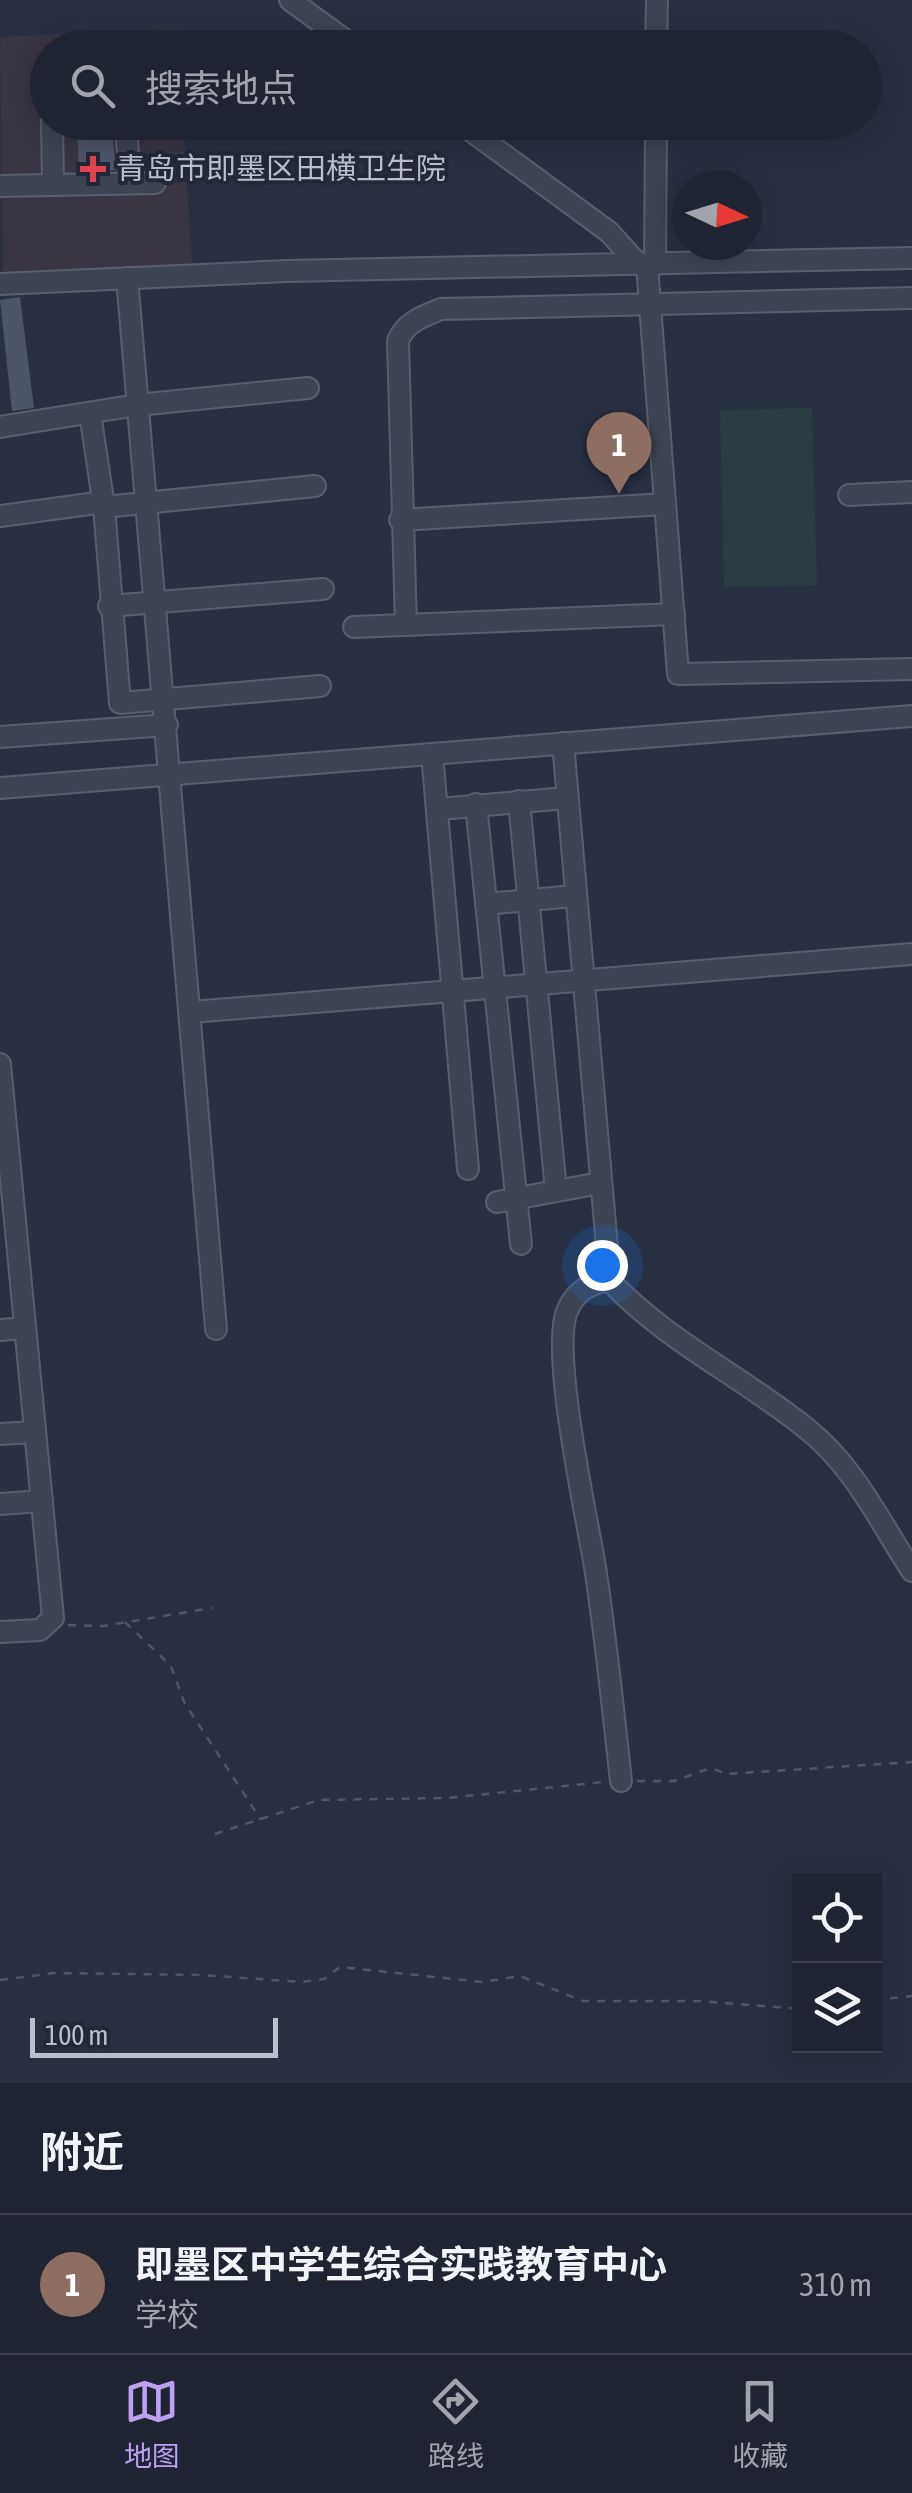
<!DOCTYPE html>
<html lang="zh">
<head>
<meta charset="utf-8">
<style>
  body { margin:0; font-family:"Asap Condensed","Noto Sans SC",sans-serif; background:#2c303e; color:#f1f3f6 }
  .controls { position:absolute; right:30px; bottom:30px; display:grid; overflow:hidden; border-radius:0px; box-shadow:0 5px 25px #0003 }
  .controls button { width:90px; height:90px; display:grid; place-items:center; padding:0; border:0; border-bottom:2px solid #3c414d; background:#1f2432; color:#f1f3f6; font:50px sans-serif }
  .compass { position:absolute; left:672px; top:170px; width:90px; height:90px; border-radius:50%; background:#1f2432; box-shadow:0 5px 25px #0003; rotate:94deg }
  .scale { position:absolute; left:30px; bottom:25px; width:248px; box-sizing:border-box; padding-left:10px; border:5px solid #babfcc; border-top:0; font-size:28px; line-height:35px; white-space:nowrap; color:#babfcc; -webkit-text-stroke:8px #222837; paint-order:stroke }
  .you { position:absolute; left:602px; top:1265px; width:35px; height:35px; margin:-25px; border:8px solid #fff; border-radius:50%; background:#1a73e8; box-shadow:0 0 0 15px #1a73e833 }
  .badge { display:grid; place-items:center; width:65px; height:65px; border-radius:50%; background:#bca0f2; color:#fff; font-size:32px; font-weight:700 }
  .pin { position:absolute; translate:-50% -82px; filter:drop-shadow(0 2px 5px #0008) }
  .pin::after { content:''; position:absolute; top:52px; width:35px; height:30px; background:inherit; clip-path:polygon(0 0,100% 0,50% 100%) }
  .list { margin:0; padding:0; list-style:none }
  h2 { display:flex; justify-content:space-between; align-items:center; height:130px; margin:0; padding:0 40px; font-size:42px }
  h2 small { font-size:32px; font-weight:400; color:#a1a4ac }
  .list li { display:grid; grid-template-columns:65px 1fr auto; gap:30px; align-items:center; box-sizing:border-box; height:140px; padding:0 40px; border-top:2px solid #3c414d }
  .list b { display:block; font-size:38px; white-space:nowrap }
  .list p { margin:0; font-size:32px; white-space:nowrap; color:#a1a4ac }
  .list em { font-size:32px; font-style:normal; color:#a1a4ac }
  .icon { flex:none; width:55px; height:55px; fill:none; stroke:currentColor; stroke-width:2; stroke-linecap:round; stroke-linejoin:round }
  .map { position:relative; flex:none; width:912px; height:2083px; overflow:hidden }
  .search { position:absolute; background:#1f2432; box-shadow:0 5px 25px #0003; left:30px; right:30px; top:30px; height:110px; display:flex; align-items:center; gap:25px; box-sizing:border-box; padding:0 35px; border-radius:55px; color:#a1a4ac; font-size:38px }
  .sheet { height:270px; background:#1f2432 }
  nav { display:flex; justify-content:space-around; align-items:center; box-sizing:border-box; height:140px; border-top:2px solid #3c414d; background:#1f2432; font-size:28px; color:#a1a4ac }
  nav a { display:grid; justify-items:center; gap:5px }
  nav .on { color:#bca0f2 }
  .map>svg:first-child { display:block }
  .medical { fill:#393543 }
  .pitch { fill:#2b3d43 }
  .building { fill:#4d5569 }
  .lines { fill:none; stroke-linecap:round; stroke-linejoin:round }
  .minor-casing { stroke:#585e6c; stroke-width:24 }
  .path { stroke:#495a60; stroke-width:2.5; stroke-dasharray:8 8; stroke-linecap:butt }
  .minor { stroke:#3d4352; stroke-width:20 }
  .health-dot { fill:#e0444e; stroke:#222837; stroke-width:4 }
  .labels { text-anchor:middle; stroke-width:8; stroke-linejoin:round; paint-order:stroke }
  .poi-label { font-size:30px; fill:#babfcc; stroke:#222837; text-anchor:start }
</style>
</head>
<body>
<div class="map">
<svg width="912" height="2083" viewBox="0 0 912 2083">
  <rect width="100%" height="100%" fill="#293042"/>
  <!-- medical -->
  <path class="medical" d="M 177,29 L 178,47 L 48,48 L 48,122 L 183,123 L 192,263 L 3,276 L 0,37 Z"/>
  <!-- pitch -->
  <path class="pitch" d="M 812,408 L 817,585 L 724,587 L 720,410 Z"/>
  <!-- building -->
  <g class="building">
    <path d="M 77,122 L 111,122 L 116,170 L 79,171 Z"/>
    <path d="M 20,297 L 34,408 L 12,411 L 0,300 Z"/>
  </g>
  <g class="lines">
    <!-- minor casing -->
    <g class="minor-casing">
      <g id="minor">
        <path d="M 290,0 L 356,48"/>
        <path d="M 656,48 L 657,0"/>
        <path d="M 52,122 L 53,185"/>
        <path d="M 125,122 L 131,183"/>
        <path d="M 459,122 L 609,232 L 639,265"/>
        <path d="M 0,186 L 155,183"/>
        <path d="M 647,265 L 678,674 L 912,669"/>
        <path d="M 655,265 L 656,122"/>
        <path d="M 127,278 L 216,1329"/>
        <path d="M 0,284 L 287,271 L 912,258"/>
        <path d="M 90,413 L 104,507 L 120,703 L 320,686"/>
        <path d="M 0,427 L 137,405 L 308,388"/>
        <path d="M 849,495 L 912,492"/>
        <path d="M 104,507 L 315,486"/>
        <path d="M 0,516 L 104,502"/>
        <path d="M 400,520 L 665,504"/>
        <path d="M 109,606 L 323,589"/>
        <path d="M 406,625 L 398,341 C 405,322 424,316 441,309 L 912,298"/>
        <path d="M 354,627 L 674,614"/>
        <path d="M 0,737 L 167,725"/>
        <path d="M 563,743 L 610,1281 C 666,1341 743,1377 807,1429 C 854,1466 880,1522 912,1571"/>
        <path d="M 432,754 L 468,1169"/>
        <path d="M 0,788 L 912,716"/>
        <path d="M 519,801 L 556,1191"/>
        <path d="M 476,804 L 521,1244"/>
        <path d="M 439,809 L 567,798"/>
        <path d="M 486,904 L 574,896"/>
        <path d="M 191,1012 L 912,954"/>
        <path d="M 0,1064 L 53,1618 L 40,1630 L 0,1632"/>
        <path d="M 497,1202 L 600,1183"/>
        <path d="M 610,1281 C 591,1282 576,1291 568,1309 C 549,1347 587,1518 595,1567 C 606,1638 613,1710 621,1781"/>
        <path d="M 0,1330 L 25,1328"/>
        <path d="M 0,1434 L 35,1432"/>
        <path d="M 0,1504 L 42,1501"/>
      </g>
    </g>
    <!-- path -->
    <g class="path">
      <path d="M 125,1622 L 171,1666 L 184,1702 L 261,1820"/>
      <path d="M 68,1625 L 103,1626 L 212,1608"/>
      <path d="M 637,1781 L 674,1781 L 711,1768 L 727,1774 L 912,1762"/>
      <path d="M 215,1834 L 319,1800 L 447,1798 L 604,1782"/>
      <path d="M 0,1980 L 54,1973 L 202,1975 L 301,1982 L 324,1979 L 340,1967 L 482,1982 L 520,1976 L 583,2001 L 699,2001 L 800,2009"/>
      <path d="M 874,2000 L 912,1996"/>
    </g>
    <!-- minor -->
    <use href="#minor" class="minor"/>
  </g>
  <!-- markers -->
  <path class="health-dot" d="M88 154h10v10h10v10h-10v10h-10v-10h-10v-10h10z"/>
  <g class="labels">
    <!-- poi labels -->
    <g class="poi-label">
      <text x="116" y="179">青岛市即墨区田横卫生院</text>
    </g>
  </g>
</svg>
<div class="controls">
<button><svg class="icon" aria-label="locate" viewBox="0 0 24 24"><circle cx="12" cy="12" r="6"/><path d="M12 2v4M12 18v4M2 12h4M18 12h4"/></svg></button>
<button><svg class="icon" aria-label="layers" viewBox="0 0 24 24"><path d="M12 4l9 5-9 5-9-5zM3 14l9 5 9-5"/></svg></button>
</div>
<svg class="compass" viewBox="-18 -18 36 36"><path d="M0-13l5 13h-10z" fill="#e53935"/><path d="M0 13l5-13h-10z" fill="#a1a4ac"/></svg>
<div class="scale">100 m</div>
<div class="you"></div>
<div class="pin badge" style="left:619px;top:494px;background:#8d6e63">1</div>
<div class="search"><svg class="icon" aria-label="search" viewBox="0 0 24 24"><circle cx="10" cy="10" r="6"/><path d="M15 15l6 6"/></svg>搜索地点</div>
</div>
<section class="sheet">
<h2>附近<small></small></h2>
<ul class="list">
<li><span class="badge" style="background:#8d6e63">1</span><div><b>即墨区中学生综合实践教育中心</b><p>学校</p></div><em>310 m</em></li>
</ul>
</section>
<nav>
<a class="on"><svg class="icon" aria-label="map" viewBox="0 0 24 24"><path d="M3 6l6-2 6 2 6-2v14l-6 2-6-2-6 2zM9 4v14M15 6v14"/></svg>地图</a>
<a><svg class="icon" aria-label="directions" viewBox="0 0 24 24"><path d="M12 3l9 9-9 9-9-9zM9 14v-3h6M13 9l2 2-2 2"/></svg>路线</a>
<a><svg class="icon" aria-label="saved" viewBox="0 0 24 24"><path d="M7 4h10v16l-5-4-5 4z"/></svg>收藏</a>
</nav>
</body>
</html>
